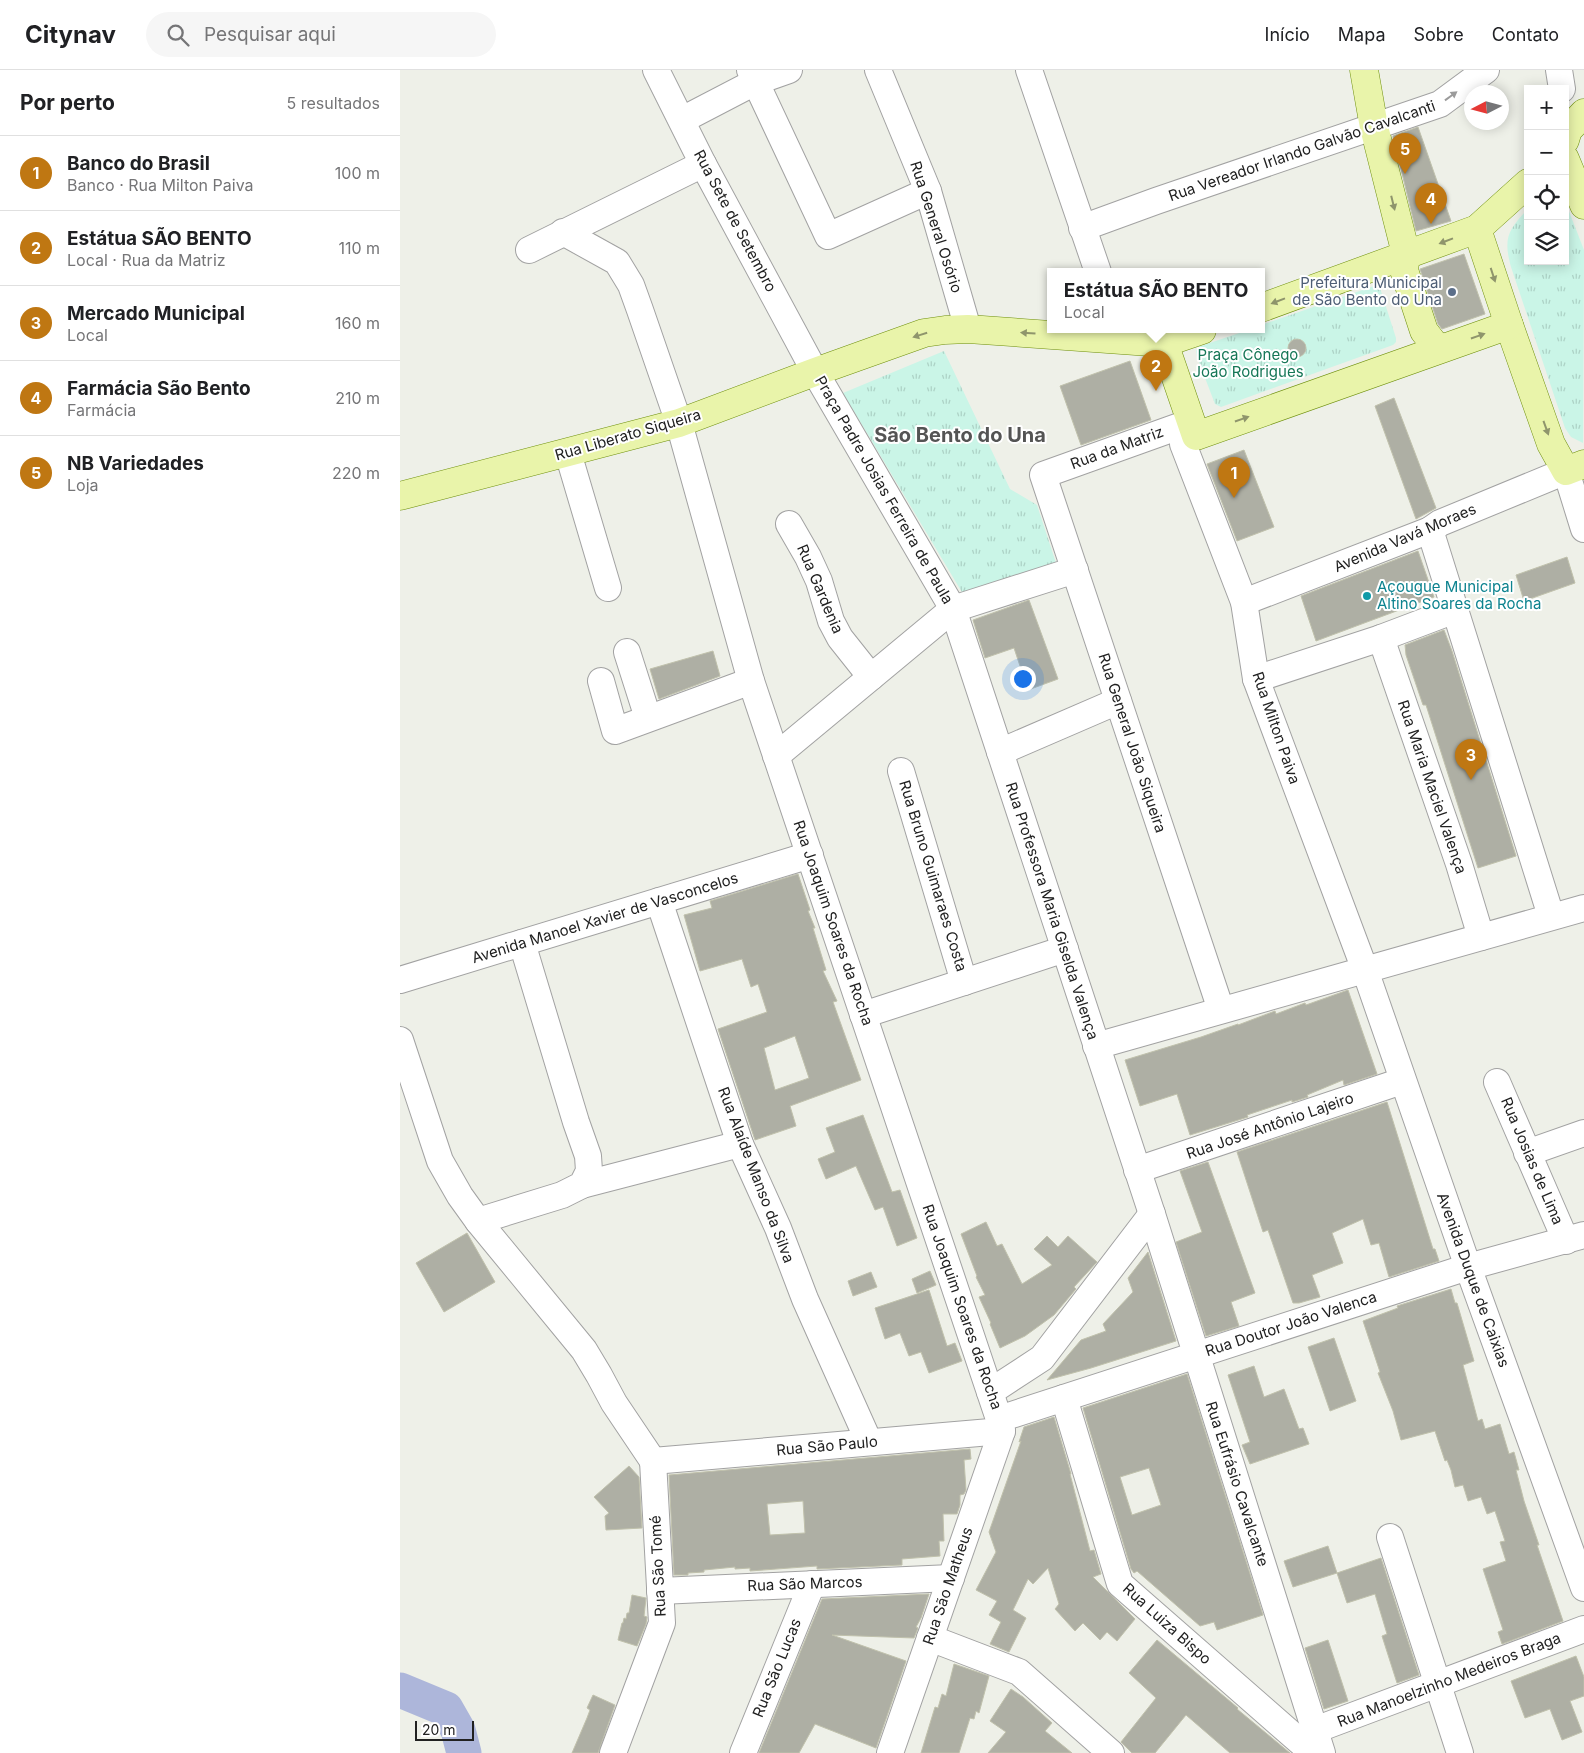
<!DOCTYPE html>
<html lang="pt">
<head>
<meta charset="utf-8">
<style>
  body { margin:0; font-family:Inter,sans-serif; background:#f6f6f6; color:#202124 }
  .controls { position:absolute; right:15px; top:15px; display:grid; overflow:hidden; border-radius:0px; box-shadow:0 2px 12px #0003 }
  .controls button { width:45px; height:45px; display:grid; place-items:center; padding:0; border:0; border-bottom:1px solid #e0e0e0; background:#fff; color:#202124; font:25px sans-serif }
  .compass { position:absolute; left:1064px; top:15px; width:45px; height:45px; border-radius:50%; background:#fff; box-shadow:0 2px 12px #0003; rotate:264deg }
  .scale { position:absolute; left:15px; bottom:12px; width:59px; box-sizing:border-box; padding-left:5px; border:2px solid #212121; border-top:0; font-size:14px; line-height:18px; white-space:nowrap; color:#212121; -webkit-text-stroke:4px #fff; paint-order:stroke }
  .you { position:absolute; left:622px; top:608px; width:18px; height:18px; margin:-12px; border:4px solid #fff; border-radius:50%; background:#1a73e8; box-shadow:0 0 0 8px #1a73e833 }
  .badge { display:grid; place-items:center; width:32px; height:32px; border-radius:50%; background:#bf7712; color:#fff; font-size:16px; font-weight:700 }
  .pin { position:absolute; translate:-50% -41px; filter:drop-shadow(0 1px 2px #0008) }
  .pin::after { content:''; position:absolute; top:26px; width:18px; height:15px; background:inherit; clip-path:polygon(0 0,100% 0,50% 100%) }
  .popup { position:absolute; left:647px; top:198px; width:218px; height:65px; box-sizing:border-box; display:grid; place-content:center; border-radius:0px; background:#fff; filter:drop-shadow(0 1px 4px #0005); font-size:16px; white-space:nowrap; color:#757577 }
  .popup b { font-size:19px; color:#202124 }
  .popup::after { content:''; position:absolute; left:50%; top:100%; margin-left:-10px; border:10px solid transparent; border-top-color:#fff }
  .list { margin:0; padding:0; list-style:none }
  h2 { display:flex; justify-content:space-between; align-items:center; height:65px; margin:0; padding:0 20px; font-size:21px }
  h2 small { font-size:16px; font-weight:400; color:#757577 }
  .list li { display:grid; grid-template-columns:32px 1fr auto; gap:15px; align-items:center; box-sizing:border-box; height:75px; padding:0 20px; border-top:1px solid #e0e0e0 }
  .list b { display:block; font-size:19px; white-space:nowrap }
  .list p { margin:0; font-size:16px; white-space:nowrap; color:#757577 }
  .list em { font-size:16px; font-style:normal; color:#757577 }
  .icon { flex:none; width:28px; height:28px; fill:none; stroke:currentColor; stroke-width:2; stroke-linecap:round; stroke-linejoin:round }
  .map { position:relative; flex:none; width:1184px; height:1683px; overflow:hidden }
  header { display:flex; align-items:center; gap:30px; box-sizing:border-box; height:70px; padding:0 25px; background:#fff; border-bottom:1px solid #e0e0e0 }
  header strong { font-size:24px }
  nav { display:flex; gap:28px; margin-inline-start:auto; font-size:18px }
  .search { width:350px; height:45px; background:#f6f6f6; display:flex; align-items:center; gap:12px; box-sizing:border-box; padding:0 18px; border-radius:28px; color:#757577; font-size:19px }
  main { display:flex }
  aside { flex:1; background:#fff }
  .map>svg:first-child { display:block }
  .park { fill:url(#park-tufts) }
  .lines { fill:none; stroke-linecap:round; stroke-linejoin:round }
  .river { stroke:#adb6da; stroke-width:35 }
  .building { fill:#aeafa4; stroke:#c0c1ac; fill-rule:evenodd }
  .minor-casing { stroke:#a2a2a2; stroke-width:28 }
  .major-casing { stroke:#6f900e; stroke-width:29 }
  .minor { stroke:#fff; stroke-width:26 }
  .major { stroke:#e9f4aa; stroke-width:28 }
  .oneway { fill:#9b9b9b }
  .oneway2 { fill:#8f956c }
  .service-dot { fill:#5c6f8a; stroke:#fff; stroke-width:2 }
  .culture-dot { fill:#0f9aa8; stroke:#fff; stroke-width:2 }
  .labels { text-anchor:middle; stroke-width:4; stroke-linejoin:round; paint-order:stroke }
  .street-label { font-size:15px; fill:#212121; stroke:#fff }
  .service-label { font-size:15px; fill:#4e5e75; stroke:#fff; text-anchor:end }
  .park-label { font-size:15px; fill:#167757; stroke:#fff }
  .culture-label { font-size:15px; fill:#0d838f; stroke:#fff; text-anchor:start }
  .district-label { font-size:20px; font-weight:bold; fill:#545454; stroke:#fff }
</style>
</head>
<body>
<header>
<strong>Citynav</strong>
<div class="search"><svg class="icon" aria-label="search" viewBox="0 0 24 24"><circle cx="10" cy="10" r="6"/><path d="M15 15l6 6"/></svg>Pesquisar aqui</div>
<nav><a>Início</a><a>Mapa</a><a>Sobre</a><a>Contato</a></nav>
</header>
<main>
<aside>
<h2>Por perto<small>5 resultados</small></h2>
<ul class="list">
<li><span class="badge">1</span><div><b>Banco do Brasil</b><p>Banco · Rua Milton Paiva</p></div><em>100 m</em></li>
<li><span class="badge">2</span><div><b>Estátua SÃO BENTO</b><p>Local · Rua da Matriz</p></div><em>110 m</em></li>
<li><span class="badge">3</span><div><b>Mercado Municipal</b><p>Local</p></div><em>160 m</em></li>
<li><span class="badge">4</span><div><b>Farmácia São Bento</b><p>Farmácia</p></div><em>210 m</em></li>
<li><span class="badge">5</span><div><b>NB Variedades</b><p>Loja</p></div><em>220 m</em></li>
</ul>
</aside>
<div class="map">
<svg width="1184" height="1683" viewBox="0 0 1184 1683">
  <defs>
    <pattern id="park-tufts" width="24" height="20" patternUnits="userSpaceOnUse" patternTransform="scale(1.25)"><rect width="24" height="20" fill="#caf5e7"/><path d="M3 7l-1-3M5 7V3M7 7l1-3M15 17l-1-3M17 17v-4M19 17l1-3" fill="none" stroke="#add2c6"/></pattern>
  </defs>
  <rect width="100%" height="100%" fill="#eef0e8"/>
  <!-- park -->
  <g class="park">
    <path d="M 1165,131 L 1184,180 L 1183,373 L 1171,367 L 1165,358 L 1111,197 C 1103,168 1108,160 1128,139 L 1128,191 L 1165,191 Z"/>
    <path d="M 974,216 L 980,218 L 996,268 L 996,272 L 993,275 L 821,337 L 815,334 L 797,287 L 796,281 L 798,277 L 848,260 L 861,260 L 861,255 Z"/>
    <path d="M 544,281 L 610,419 L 637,435 L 656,493 L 563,524 L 443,323 Z"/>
  </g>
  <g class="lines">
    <!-- river -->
    <path class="river" d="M 0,1620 L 46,1639 L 58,1660 L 64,1683"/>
  </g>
  <!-- building -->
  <g class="building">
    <path d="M 1018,57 L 1051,151 L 1016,161 L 993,66 Z"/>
    <path d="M 1064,184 L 1085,244 L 1042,259 L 1038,254 L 1020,199 Z"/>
    <circle cx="897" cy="278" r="9"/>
    <path d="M 730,291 L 751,350 L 681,375 L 660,316 Z"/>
    <path d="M 994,328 L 1036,438 L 1016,449 L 975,336 Z"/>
    <path d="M 844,380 L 874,457 L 837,471 L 807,394 Z"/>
    <path d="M 1018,481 L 1034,527 L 916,571 L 901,526 Z"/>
    <path d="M 1167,487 L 1175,513 L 1124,531 L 1116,505 Z"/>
    <path d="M 629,530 L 658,609 L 628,620 L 614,578 L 585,588 L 573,550 Z"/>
    <path d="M 1044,560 L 1052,581 L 1116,786 L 1078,798 L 1026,635 L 1023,635 L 1006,585 L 1005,575 Z"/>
    <path d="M 313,581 L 320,606 L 259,629 L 250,599 Z"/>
    <path d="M 398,804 L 410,840 L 408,841 L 415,858 L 413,858 L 426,900 L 423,901 L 437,931 L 433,932 L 461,1010 L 390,1036 L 396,1056 L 355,1070 L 318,959 L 367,942 L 358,914 L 351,917 L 342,889 L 300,901 L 284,845 L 312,838 L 310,831 ZM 395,966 L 409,1008 L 375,1020 L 364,978 Z"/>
    <path d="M 948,920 L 977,1004 L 944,1015 L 943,1010 L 907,1025 L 908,1027 L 892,1032 L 892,1030 L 847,1045 L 848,1047 L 790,1065 L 777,1024 L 740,1036 L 725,990 L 801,967 L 838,954 L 838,955 L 875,941 L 876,944 L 905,933 L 906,935 Z"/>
    <path d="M 987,1032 L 1033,1179 L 1035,1179 L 1039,1191 L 989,1207 L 979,1173 L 971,1175 L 963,1149 L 932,1163 L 943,1193 L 912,1205 L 920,1227 L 899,1233 L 893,1233 L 868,1160 L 863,1162 L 837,1082 Z"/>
    <path d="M 463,1045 L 492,1122 L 500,1120 L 517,1168 L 497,1176 L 483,1137 L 475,1140 L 456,1096 L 426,1109 L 418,1089 L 435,1082 L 426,1058 Z"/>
    <path d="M 808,1092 L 855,1223 L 831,1232 L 839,1256 L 806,1266 L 776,1172 L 802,1162 L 780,1101 Z"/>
    <path d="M 586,1152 L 597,1176 L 602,1174 L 622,1214 L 652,1195 L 634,1179 L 647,1166 L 658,1177 L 668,1166 L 697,1192 L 674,1217 L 676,1219 L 654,1245 L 625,1266 L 600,1278 L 590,1254 L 591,1253 L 579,1227 L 585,1225 L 576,1207 L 577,1206 L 561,1164 Z"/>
    <path d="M 67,1163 L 95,1212 L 44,1242 L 16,1193 Z"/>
    <path d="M 748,1182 L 776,1271 L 691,1298 L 647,1310 L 681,1270 L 706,1261 L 703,1254 L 733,1222 L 728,1208 Z"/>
    <path d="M 530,1201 L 536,1215 L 517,1223 L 512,1209 Z"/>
    <path d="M 471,1202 L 477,1217 L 453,1226 L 448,1211 Z"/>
    <path d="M 1051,1219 L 1055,1233 L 1057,1233 L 1074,1291 L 1063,1295 L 1078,1351 L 1082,1349 L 1085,1359 L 1100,1354 L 1109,1384 L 1114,1382 L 1119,1400 L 1116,1400 L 1124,1431 L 1139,1475 L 1137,1475 L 1163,1551 L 1102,1574 L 1098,1562 L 1103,1560 L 1083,1499 L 1106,1491 L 1100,1472 L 1105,1471 L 1095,1441 L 1087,1444 L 1081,1427 L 1068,1431 L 1063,1415 L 1055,1417 L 1051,1400 L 1047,1390 L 1045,1391 L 1035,1361 L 1001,1370 L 993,1341 L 978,1303 L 980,1302 L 963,1251 L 998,1238 L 997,1236 Z"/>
    <path d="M 529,1220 L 547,1276 L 555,1273 L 562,1291 L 529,1303 L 521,1282 L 509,1286 L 500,1263 L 485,1269 L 475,1238 Z"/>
    <path d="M 934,1268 L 956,1331 L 930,1341 L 908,1277 Z"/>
    <path d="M 854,1296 L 864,1327 L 884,1319 L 899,1359 L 903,1358 L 909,1374 L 850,1394 L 842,1375 L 850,1372 L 828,1305 Z"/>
    <path d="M 787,1304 L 863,1545 L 817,1560 L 814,1552 L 800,1556 L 737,1501 L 734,1503 L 731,1499 L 683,1338 ZM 749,1398 L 761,1435 L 732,1445 L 720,1407 Z"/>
    <path d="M 654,1347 L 671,1404 L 670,1404 L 690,1481 L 694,1480 L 701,1504 L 693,1507 L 735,1549 L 717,1571 L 707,1562 L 700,1570 L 683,1553 L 675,1561 L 655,1539 L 659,1534 L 648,1498 L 633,1514 L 628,1509 L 613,1540 L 626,1548 L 609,1582 L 590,1574 L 601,1552 L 589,1545 L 597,1531 L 576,1520 L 596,1482 L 589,1462 L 621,1371 L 619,1372 L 624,1357 Z"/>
    <path d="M 570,1379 L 571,1389 L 564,1390 L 566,1420 L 564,1424 L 560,1425 L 560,1435 L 557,1444 L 543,1444 L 544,1471 L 539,1471 L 540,1486 L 502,1489 L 502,1495 L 417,1499 L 417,1496 L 350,1501 L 350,1498 L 335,1499 L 335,1497 L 304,1500 L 304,1502 L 288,1503 L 288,1505 L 274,1505 L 269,1405 ZM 403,1431 L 405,1463 L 370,1465 L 367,1434 Z"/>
    <path d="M 229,1396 L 239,1407 L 242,1458 L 206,1460 L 205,1446 L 209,1443 L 194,1427 Z"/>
    <path d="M 928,1476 L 937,1503 L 893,1517 L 884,1491 Z"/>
    <path d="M 981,1488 L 1019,1605 L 997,1613 L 982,1566 L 987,1564 L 975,1524 L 947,1533 L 937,1503 Z"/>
    <path d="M 529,1524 L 521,1548 L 516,1557 L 518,1558 L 514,1568 L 432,1565 L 506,1591 L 476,1678 L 415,1654 L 399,1683 L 359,1683 L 422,1529 Z"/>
    <path d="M 232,1525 L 246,1528 L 244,1546 L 247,1547 L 246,1554 L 237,1576 L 218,1570 L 222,1553 L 223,1553 L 224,1548 L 226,1549 L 227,1543 L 229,1543 Z"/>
    <path d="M 757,1570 L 838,1638 L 837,1639 L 890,1683 L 830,1683 L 786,1645 L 755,1683 L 732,1683 L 721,1672 L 756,1628 L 729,1603 Z"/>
    <path d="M 928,1570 L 948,1631 L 924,1639 L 905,1578 Z"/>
    <path d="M 1176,1586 L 1184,1607 L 1184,1626 L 1170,1631 L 1182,1662 L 1162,1670 L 1150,1639 L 1125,1648 L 1111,1611 Z"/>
    <path d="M 554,1594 L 589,1606 L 579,1643 L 576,1641 L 574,1649 L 570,1648 L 559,1683 L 521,1683 L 535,1637 L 538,1638 L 542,1624 L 546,1626 Z"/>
    <path d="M 611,1619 L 623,1627 L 652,1653 L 645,1661 L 672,1683 L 588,1683 L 606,1662 L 590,1651 Z"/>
    <path d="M 193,1625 L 215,1635 L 198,1683 L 172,1683 L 187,1648 L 190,1640 L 187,1638 Z"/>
  </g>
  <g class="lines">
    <!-- minor casing -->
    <g class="minor-casing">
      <g id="minor">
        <path d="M 256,0 L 303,94 L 415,302 L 553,539 L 752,1144 L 922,1683"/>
        <path d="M 350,0 L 428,166 L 528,121"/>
        <path d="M 478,0 L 528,121 L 568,259"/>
        <path d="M 629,0 L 698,202"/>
        <path d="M 1159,0 L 1162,19"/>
        <path d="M 282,50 L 355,12 L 389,0"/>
        <path d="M 682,158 L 756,131 L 1040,34 L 1086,0"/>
        <path d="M 163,162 L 217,192 L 231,215 L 240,240 L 279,353 L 351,611 L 599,1349 L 602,1361 L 490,1683"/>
        <path d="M 129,180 L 303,94"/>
        <path d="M 791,352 L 643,405 L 821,940"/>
        <path d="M 796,366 L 784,370 L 783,374 L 844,532 L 856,609 L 965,900 L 1068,1197 L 1184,1518"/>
        <path d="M 168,383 L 208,518"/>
        <path d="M 389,454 L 408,487 L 419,511 L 431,551 L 440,568 L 471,607"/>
        <path d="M 1030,460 L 1151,846"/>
        <path d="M 844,532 L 1030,460 L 1040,453 L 1166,401 L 1184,459"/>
        <path d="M 981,568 L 1059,794 L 1081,867"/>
        <path d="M 227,582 L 248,648"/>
        <path d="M 856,609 L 981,568 L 1055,540"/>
        <path d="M 201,611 L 215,661 L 351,611"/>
        <path d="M 600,682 L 718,631"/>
        <path d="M 376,686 L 553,539 L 675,500"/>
        <path d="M 501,701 L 564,912"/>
        <path d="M 259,831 L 340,1074 L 378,1158 L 405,1229 L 469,1372"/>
        <path d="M 0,910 L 410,785"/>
        <path d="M 463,945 L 665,879"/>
        <path d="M 0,970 L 40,1091 L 60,1126 L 78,1151 L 184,1280 L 199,1305 L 214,1333 L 253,1391"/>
        <path d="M 696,976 L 1184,838"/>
        <path d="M 1097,1012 L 1166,1171"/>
        <path d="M 1127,1083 L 1184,1063"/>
        <path d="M 737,1100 L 1002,1011"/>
        <path d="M 182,1115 L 340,1074"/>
        <path d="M 78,1151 L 162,1125 L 182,1115 L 189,1101 L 188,1086 L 176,1052 L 122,873"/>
        <path d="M 590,1322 L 642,1288 L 752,1144"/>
        <path d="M 664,1328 L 720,1514 L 913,1683"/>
        <path d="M 599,1349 L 1068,1197 L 1184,1165"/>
        <path d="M 253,1391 L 602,1361"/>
        <path d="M 990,1467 L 1060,1683"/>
        <path d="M 260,1521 L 551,1508"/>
        <path d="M 530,1568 L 619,1602 L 711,1683"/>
        <path d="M 915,1660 L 1184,1559"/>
        <path d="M 213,1683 L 262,1553 L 253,1391"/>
        <path d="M 343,1683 L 412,1514"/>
      </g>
    </g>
    <!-- major casing -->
    <g class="major-casing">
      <g id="major">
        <path d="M 964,0 L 974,57 L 1006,184 L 1004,200 L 1024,261 L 1034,274 L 1042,278"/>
        <path d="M 1165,70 L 1168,60 L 1184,43"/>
        <path d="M 1165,89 L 1184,135"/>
        <path d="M 1077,159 L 1109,255 L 1151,374 L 1166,401 L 1184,394"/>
        <path d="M 861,238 L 1077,159 L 1128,113"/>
        <path d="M 764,273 L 796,366 L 1109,255"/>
        <path d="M 0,426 L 279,353 L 415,302 L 524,263 L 545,260 L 568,259 L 764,273 L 802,260"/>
      </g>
    </g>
    <!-- minor -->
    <use href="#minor" class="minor"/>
    <!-- major -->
    <use href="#major" class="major"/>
  </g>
  <!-- one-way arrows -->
  <defs><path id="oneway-solid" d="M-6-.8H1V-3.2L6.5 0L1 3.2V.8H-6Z" transform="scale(1.25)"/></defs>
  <use class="oneway" href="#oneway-solid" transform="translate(1051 26) rotate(-36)"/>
  <g class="oneway2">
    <use href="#oneway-solid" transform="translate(993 133) rotate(76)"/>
    <use href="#oneway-solid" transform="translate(1046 171) rotate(159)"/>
    <use href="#oneway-solid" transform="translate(1093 205) rotate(72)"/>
    <use href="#oneway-solid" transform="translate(878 231) rotate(159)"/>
    <use href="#oneway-solid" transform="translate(628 263) rotate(-176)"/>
    <use href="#oneway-solid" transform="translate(520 265) rotate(163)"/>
    <use href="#oneway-solid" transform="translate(1078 266) rotate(-19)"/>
    <use href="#oneway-solid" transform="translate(842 349) rotate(-19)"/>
    <use href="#oneway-solid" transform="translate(1146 358) rotate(70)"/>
  </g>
  <!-- markers -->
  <circle class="service-dot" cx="1052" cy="222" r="5"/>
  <circle class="culture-dot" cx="967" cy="526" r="5"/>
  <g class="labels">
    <!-- street labels -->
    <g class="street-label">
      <text transform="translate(902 81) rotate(-19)" y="5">Rua Vereador Irlando Galvão Cavalcanti</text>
      <text transform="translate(335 151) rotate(62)" y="5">Rua Sete de Setembro</text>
      <text transform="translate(536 157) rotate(72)" y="5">Rua General Osório</text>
      <text transform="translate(228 365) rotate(-16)" y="5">Rua Liberato Siqueira</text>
      <text transform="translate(717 378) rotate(-20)" y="5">Rua da Matriz</text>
      <text transform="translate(484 420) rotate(60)" y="5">Praça Padre Josias Ferreira de Paula</text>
      <text transform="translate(1005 468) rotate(-23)" y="5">Avenida Vavá Moraes</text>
      <text transform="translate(420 519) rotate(67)" y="5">Rua Gardenia</text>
      <text transform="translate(876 658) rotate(71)" y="5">Rua Milton Paiva</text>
      <text transform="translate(732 673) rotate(72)" y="5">Rua General João Siqueira</text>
      <text transform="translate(1032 717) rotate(71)" y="5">Rua Maria Maciel Valença</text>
      <text transform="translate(533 806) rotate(73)" y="5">Rua Bruno Guimaraes Costa</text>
      <text transform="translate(652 841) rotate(72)" y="5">Rua Professora Maria Giselda Valença</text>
      <text transform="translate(205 848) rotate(-17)" y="5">Avenida Manoel Xavier de Vasconcelos</text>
      <text transform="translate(433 853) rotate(71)" y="5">Rua Joaquim Soares da Rocha</text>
      <text transform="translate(870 1056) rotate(-19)" y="5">Rua José Antônio Lajeiro</text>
      <text transform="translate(1132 1091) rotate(67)" y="5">Rua Josias de Lima</text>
      <text transform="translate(356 1105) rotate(69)" y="5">Rua Alaíde Manso da Silva</text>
      <text transform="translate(1073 1210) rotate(70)" y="5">Avenida Duque de Caixias</text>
      <text transform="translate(562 1237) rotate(71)" y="5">Rua Joaquim Soares da Rocha</text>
      <text transform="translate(891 1254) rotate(-18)" y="5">Rua Doutor João Valenca</text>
      <text transform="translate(427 1376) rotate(-5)" y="5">Rua São Paulo</text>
      <text transform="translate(837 1414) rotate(72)" y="5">Rua Eufrásio Cavalcante</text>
      <text transform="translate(258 1496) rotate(-93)" y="5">Rua São Tomé</text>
      <text transform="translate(405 1514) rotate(-2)" y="5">Rua São Marcos</text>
      <text transform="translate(548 1516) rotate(-71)" y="5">Rua São Matheus</text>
      <text transform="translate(767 1554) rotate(42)" y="5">Rua Luiza Bispo</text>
      <text transform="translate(377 1598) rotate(-68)" y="5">Rua São Lucas</text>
      <text transform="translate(1049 1610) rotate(-21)" y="5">Rua Manoelzinho Medeiros Braga</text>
    </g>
    <!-- service labels -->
    <g class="service-label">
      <text x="1042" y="218">Prefeitura Municipal<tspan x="1042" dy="17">de São Bento do Una</tspan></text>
    </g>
    <!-- park labels -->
    <g class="park-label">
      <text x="848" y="290">Praça Cônego<tspan x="848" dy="17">João Rodrigues</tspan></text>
    </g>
    <!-- culture labels -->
    <g class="culture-label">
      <text x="977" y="522">Açougue Municipal<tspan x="977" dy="17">Altino Soares da Rocha</tspan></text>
    </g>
    <!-- district labels -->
    <g class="district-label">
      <text x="560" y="372">São Bento do Una</text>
    </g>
  </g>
</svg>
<div class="controls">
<button>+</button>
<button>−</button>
<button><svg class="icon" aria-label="locate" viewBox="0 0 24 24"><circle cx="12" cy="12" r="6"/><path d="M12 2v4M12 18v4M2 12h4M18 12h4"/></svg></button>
<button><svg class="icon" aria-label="layers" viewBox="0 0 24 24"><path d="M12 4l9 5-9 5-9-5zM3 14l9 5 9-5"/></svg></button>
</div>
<svg class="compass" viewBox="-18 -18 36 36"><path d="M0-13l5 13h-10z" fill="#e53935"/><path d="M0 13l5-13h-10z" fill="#757577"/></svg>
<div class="scale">20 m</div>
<div class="you"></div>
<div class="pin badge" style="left:834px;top:428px">1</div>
<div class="pin badge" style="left:756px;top:321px">2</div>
<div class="popup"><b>Estátua SÃO BENTO</b>Local</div>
<div class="pin badge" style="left:1071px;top:710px">3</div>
<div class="pin badge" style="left:1031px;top:154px">4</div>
<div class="pin badge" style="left:1005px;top:104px">5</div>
</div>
</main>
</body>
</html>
